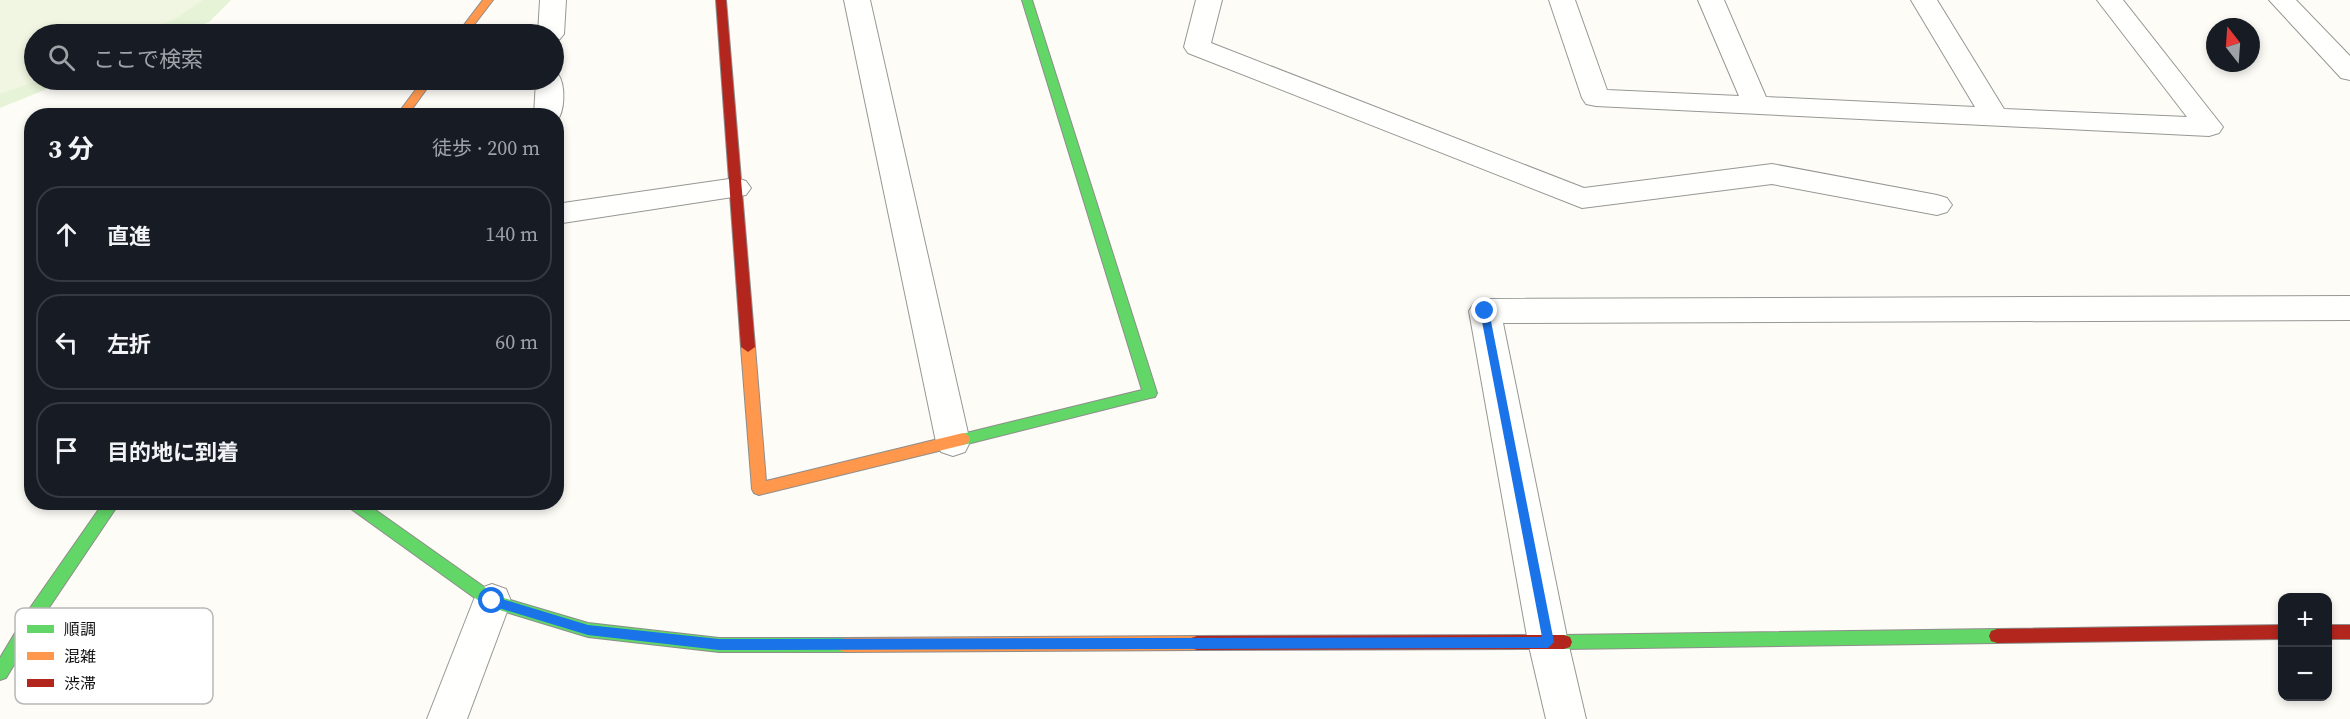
<!DOCTYPE html>
<html lang="ja">
<head>
<meta charset="utf-8">
<style>
  body { margin:0; font-family:"Source Serif 4","Noto Sans JP",serif; background:#242831; color:#f1f3f6 }
  .controls { position:absolute; right:18px; bottom:18px; display:grid; overflow:hidden; border-radius:12px; box-shadow:0 3px 9px #0003 }
  .controls button { width:54px; height:54px; display:grid; place-items:center; padding:0; border:0; border-bottom:2px solid #363941; background:#171b24; color:#f1f3f6; font:30px sans-serif }
  .compass { position:absolute; left:2206px; top:18px; width:54px; height:54px; border-radius:50%; background:#171b24; box-shadow:0 3px 9px #0003; rotate:343deg }
  .stop { position:absolute; width:18px; height:18px; margin:-14px; border:4px solid #1a73e8; border-radius:50%; background:#fff }
  .stop.end { background:#1a73e8; border-color:#fff; box-shadow:0 2px 6px #0008 }
  .list { margin:0; padding:0; list-style:none }
  h2 { display:flex; justify-content:space-between; align-items:center; height:78px; margin:0; padding:0 24px; font-size:26px }
  h2 small { font-size:20px; font-weight:400; color:#9ea1a6 }
  .list li { display:grid; grid-template-columns:39px 1fr auto; gap:18px; align-items:center; box-sizing:border-box; height:96px; margin:0 12px 12px; padding:0 12px; border:2px solid #363941; border-radius:24px }
  .list b { display:block; font-size:22px; white-space:nowrap }
  .list em { font-size:20px; font-style:normal; color:#9ea1a6 }
  .icon { flex:none; width:33px; height:33px; fill:none; stroke:currentColor; stroke-width:2; stroke-linecap:round; stroke-linejoin:round }
  .map { position:relative; flex:none; width:2350px; height:719px; overflow:hidden }
  .search { position:absolute; background:#171b24; box-shadow:0 3px 9px #0003; left:24px; top:24px; width:540px; height:66px; display:flex; align-items:center; gap:15px; box-sizing:border-box; padding:0 21px; border-radius:33px; color:#9ea1a6; font-size:22px }
  .panel { position:absolute; background:#171b24; box-shadow:0 3px 9px #0003; left:24px; top:108px; width:540px; height:402px; border-radius:24px }
  .map>svg:first-child { display:block }
  .green { fill:#e7f3d7 }
  .pitch { fill:#f0f6e1 }
  .lines { fill:none; stroke-linecap:round; stroke-linejoin:round }
  .street-casing { stroke:#979795; stroke-width:2 }
  .fast-casing { stroke:#8e8d8b; stroke-width:2 }
  .slow-casing { stroke:#8e8d8b; stroke-width:2 }
  .jam-casing { stroke:#8e8d8b; stroke-width:2 }
  .street { fill:#fffffe; fill-rule:evenodd }
  .fast { fill:#63d668; fill-rule:evenodd }
  .slow { fill:#ff974d; fill-rule:evenodd }
  .jam { fill:#b3261e; fill-rule:evenodd }
  .route { fill:#1a73e8 }
  .key { fill:#fff; stroke:#b8b8b8; stroke-width:1.5 }
  .key-label { font-size:16px; fill:#111 }
</style>
</head>
<body>
<div class="map">
<svg width="2350" height="719" viewBox="0 0 2350 719">
  <rect width="100%" height="100%" fill="#fdfcf7"/>
  <!-- green -->
  <path class="green" d="M 0,0 L 231,0 L 209,22 L 179,34 L 34,34 L 34,80 L 69,80 L 0,108 Z"/>
  <!-- pitch -->
  <path class="pitch" d="M 0,0 L 203,0 L 178,17 L 144,34 L 34,34 L 34,80 L 40,80 L 0,94 Z"/>
  <g class="lines">
    <!-- street casing -->
    <g class="street-casing">
      <g id="street">
        <path d="M 540,0 L 566,0 L 564,34 L 560,39 L 554,41 L 554,34 L 538,34 Z"/>
        <path d="M 844,0 L 870,0 L 970,442 L 965,452 L 953,456 L 941,452 L 936,442 Z"/>
        <path d="M 1196,0 L 1222,0 L 1211,43 L 1584,188 L 1772,164 L 1937,195 L 1947,198 L 1952,205 L 1947,212 L 1937,215 L 1772,184 L 1582,208 L 1188,53 L 1184,47 Z"/>
        <path d="M 1549,0 L 1575,0 L 1607,90 L 1739,96 L 1698,0 L 1724,0 L 1766,97 L 1975,107 L 1911,0 L 1937,0 L 2004,109 L 2187,117 L 2097,0 L 2123,0 L 2223,127 L 2219,133 L 2209,136 L 1596,106 L 1586,104 L 1582,98 Z"/>
        <path d="M 2269,0 L 2296,0 L 2350,56 L 2350,80 L 2341,78 Z"/>
        <path d="M 554,73 L 558,74 C 566,85 565,113 556,122 L 556,116 L 534,116 L 536,80 L 554,80 Z"/>
        <path d="M 736,178 L 746,181 L 751,188 L 746,195 L 556,224 L 556,204 Z"/>
        <path d="M 2350,296 L 2350,320 L 1503,323 L 1568,642 L 1586,719 L 1546,719 L 1528,642 L 1469,311 L 1474,303 L 1485,299 Z"/>
        <path d="M 492,584 L 506,589 L 511,601 L 467,719 L 427,719 L 478,589 Z"/>
      </g>
    </g>
    <!-- fast casing -->
    <g class="fast-casing">
      <g id="fast">
        <path d="M 1022,0 L 1032,0 L 1157,393 L 1155,397 L 1150,398 L 963,445 L 958,443 L 956,439 L 958,435 L 1142,390 Z"/>
        <path d="M 104,502 L 120,502 L 42,618 L 6,678 L 0,680 L 0,658 L 30,608 Z"/>
        <path d="M 345,502 L 364,502 L 497,596 L 588,623 L 719,638 L 845,638 L 851,640 L 853,645 L 851,650 L 845,652 L 719,652 L 588,637 L 486,606 L 347,506 Z"/>
        <path d="M 1997,629 L 2003,631 L 2005,636 L 2003,641 L 1997,643 L 1564,649 L 1558,647 L 1556,642 L 1558,637 L 1564,635 Z"/>
      </g>
    </g>
    <!-- slow casing -->
    <g class="slow-casing">
      <g id="slow">
        <path d="M 483,0 L 493,0 L 467,34 L 457,34 Z"/>
        <path d="M 423,80 L 433,80 L 407,116 L 396,116 Z"/>
        <path d="M 748,342 L 755,347 L 766,481 L 963,433 L 968,435 L 970,439 L 968,443 L 963,445 L 759,495 L 754,493 L 752,489 L 741,347 Z"/>
        <path d="M 1197,636 L 1203,638 L 1205,643 L 1203,648 L 1197,650 L 845,652 L 839,650 L 837,645 L 839,640 L 845,638 Z"/>
      </g>
    </g>
    <!-- jam casing -->
    <g class="jam-casing">
      <g id="jam">
        <path d="M 716,0 L 726,0 L 755,347 L 748,352 L 741,347 Z"/>
        <path d="M 2282,625 L 2282,639 L 1997,643 L 1991,641 L 1989,636 L 1991,631 L 1997,629 Z"/>
        <rect x="2328" y="625" width="22" height="14"/>
        <path d="M 1564,635 L 1570,637 L 1572,642 L 1570,647 L 1564,649 L 1197,650 L 1191,648 L 1189,643 L 1191,638 L 1197,636 Z"/>
      </g>
    </g>
    <!-- street -->
    <use href="#street" class="street"/>
    <!-- fast -->
    <use href="#fast" class="fast"/>
    <!-- slow -->
    <use href="#slow" class="slow"/>
    <!-- jam -->
    <use href="#jam" class="jam"/>
  </g>
  <!-- route -->
  <path class="route" d="M 1485,308 L 1489,311 L 1554,642 L 1548,648 L 719,650 L 588,635 L 492,606 L 486,601 L 492,596 L 588,625 L 719,639 L 1542,637 L 1480,311 Z"/>
  <!-- legend -->
  <rect x="15" y="608" width="198" height="96" rx="9" class="key"/>
  <rect x="27" y="625" width="27" height="8" fill="#63d668"/>
  <rect x="27" y="652" width="27" height="8" fill="#ff974d"/>
  <rect x="27" y="679" width="27" height="8" fill="#b3261e"/>
  <g class="key-label">
    <text x="64" y="635">順調</text>
    <text x="64" y="662">混雑</text>
    <text x="64" y="689">渋滞</text>
  </g>
</svg>
<div class="controls">
<button>+</button>
<button>−</button>
</div>
<svg class="compass" viewBox="-18 -18 36 36"><path d="M0-13l5 13h-10z" fill="#e53935"/><path d="M0 13l5-13h-10z" fill="#9ea1a6"/></svg>
<div class="stop" style="left:492px;top:601px"></div>
<div class="stop end" style="left:1485px;top:311px"></div>
<div class="search"><svg class="icon" aria-label="search" viewBox="0 0 24 24"><circle cx="10" cy="10" r="6"/><path d="M15 15l6 6"/></svg>ここで検索</div>
<section class="panel">
<h2>3 分<small>徒歩 · 200 m</small></h2>
<ul class="list">
<li><svg class="icon" aria-label="ahead" viewBox="0 0 24 24"><path d="M12 20V5M6 11l6-6 6 6"/></svg><div><b>直進</b></div><em>140 m</em></li>
<li><svg class="icon" aria-label="left" viewBox="0 0 24 24"><path d="M17 20v-9H6M10 6l-5 5 5 5"/></svg><div><b>左折</b></div><em>60 m</em></li>
<li><svg class="icon" aria-label="arrive" viewBox="0 0 24 24"><path d="M6 21V4h12l-3 4 3 4H6"/></svg><div><b>目的地に到着</b></div></li>
</ul>
</section>
</div>
</body>
</html>
